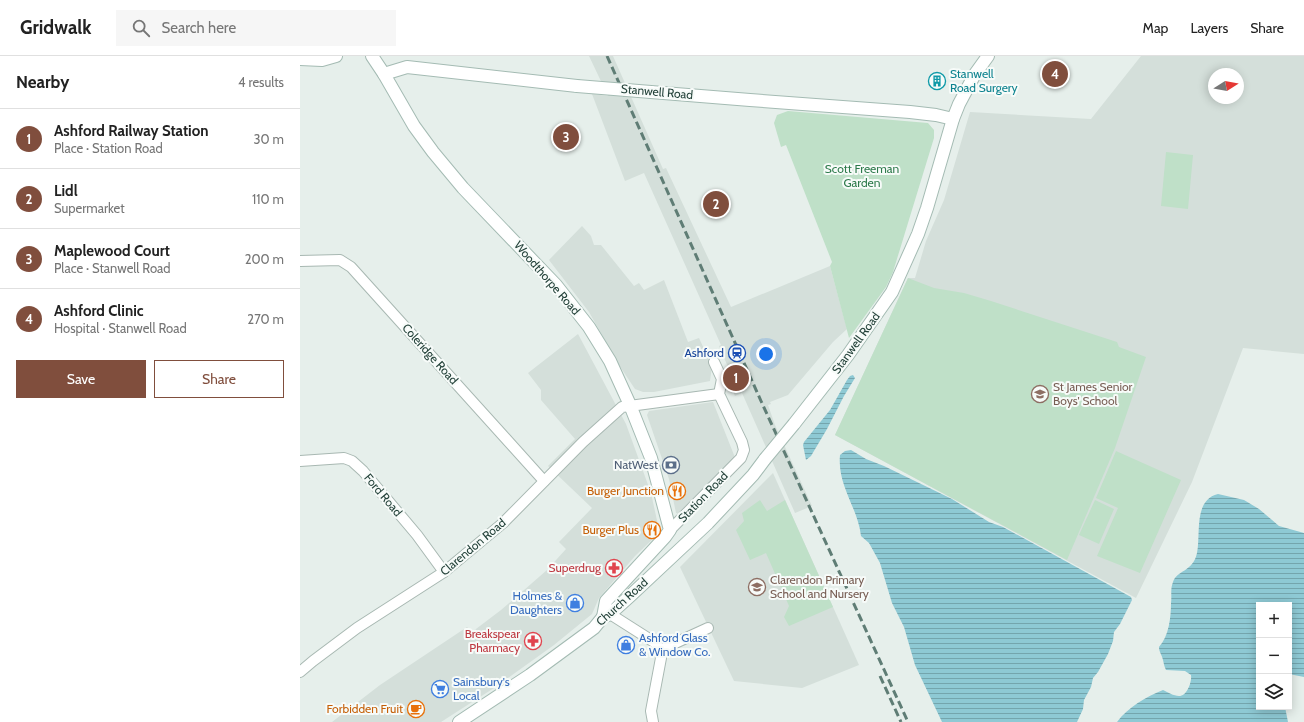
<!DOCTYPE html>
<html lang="en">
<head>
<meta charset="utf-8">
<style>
  body { margin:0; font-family:Cabin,sans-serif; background:#f6f6f6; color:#222 }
  .controls { position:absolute; right:12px; bottom:12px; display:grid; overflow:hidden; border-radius:0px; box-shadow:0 2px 10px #0003 }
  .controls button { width:36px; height:36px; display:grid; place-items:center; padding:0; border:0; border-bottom:1px solid #e0e0e0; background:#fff; color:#222; font:20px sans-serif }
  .compass { position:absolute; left:908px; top:12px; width:36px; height:36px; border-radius:50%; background:#fff; box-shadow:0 2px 10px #0003; rotate:79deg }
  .you { position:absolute; left:466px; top:298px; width:14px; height:14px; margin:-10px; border:3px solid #fff; border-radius:50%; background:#1a73e8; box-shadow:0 0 0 6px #1a73e833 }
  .badge { display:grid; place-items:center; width:26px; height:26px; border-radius:50%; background:#804e3d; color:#fff; font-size:13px; font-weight:700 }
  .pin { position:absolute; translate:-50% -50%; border:2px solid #fff; box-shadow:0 1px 4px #0006 }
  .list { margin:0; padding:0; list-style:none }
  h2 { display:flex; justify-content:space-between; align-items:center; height:52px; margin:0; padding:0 16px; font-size:17px }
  h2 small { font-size:13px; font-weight:400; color:#767676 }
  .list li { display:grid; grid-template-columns:26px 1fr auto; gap:12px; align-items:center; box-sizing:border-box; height:60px; padding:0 16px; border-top:1px solid #e0e0e0 }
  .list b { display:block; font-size:15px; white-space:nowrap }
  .list p { margin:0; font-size:13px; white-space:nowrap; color:#767676 }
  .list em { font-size:13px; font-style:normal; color:#767676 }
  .actions { display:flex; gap:8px; padding:12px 16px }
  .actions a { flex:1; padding:9px 0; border:1px solid #804e3d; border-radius:0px; text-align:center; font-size:14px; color:#804e3d }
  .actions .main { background:#804e3d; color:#fff }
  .icon { flex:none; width:22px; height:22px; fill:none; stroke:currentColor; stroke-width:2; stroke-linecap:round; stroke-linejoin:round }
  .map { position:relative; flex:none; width:1004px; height:666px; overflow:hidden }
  header { display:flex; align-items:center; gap:24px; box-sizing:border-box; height:56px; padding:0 20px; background:#fff; border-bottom:1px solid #e0e0e0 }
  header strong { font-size:19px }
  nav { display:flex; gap:22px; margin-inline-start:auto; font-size:14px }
  .search { width:280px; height:36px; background:#f6f6f6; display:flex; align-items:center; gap:10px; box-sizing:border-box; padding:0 14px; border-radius:0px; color:#767676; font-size:15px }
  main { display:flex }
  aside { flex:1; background:#fff }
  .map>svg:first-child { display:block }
  .built { fill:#d4dfda; fill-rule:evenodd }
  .green { fill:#bfe0c8 }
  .water { fill:url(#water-rules) }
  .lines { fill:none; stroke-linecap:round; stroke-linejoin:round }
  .street-casing { stroke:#a8b8b2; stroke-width:12 }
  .secondary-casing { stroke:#a4bbb3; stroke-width:14 }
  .street { stroke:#fff; stroke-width:10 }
  .secondary { stroke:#fff; stroke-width:12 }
  .rail { stroke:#5f7d75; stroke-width:3; stroke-dasharray:8 4; stroke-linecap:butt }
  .secondary-bridge-casing { stroke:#a4bbb3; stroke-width:14; stroke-linecap:butt }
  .secondary-bridge { stroke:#fff; stroke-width:12 }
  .labels { text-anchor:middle; stroke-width:4; stroke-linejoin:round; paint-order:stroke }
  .culture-label { font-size:12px; fill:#0d838f; stroke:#f7fbf9; text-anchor:start }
  .street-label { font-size:12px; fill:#24423a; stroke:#f7fbf9 }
  .park-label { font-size:12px; fill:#2d7a4b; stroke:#f7fbf9 }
  .transit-label { font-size:12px; fill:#164399; stroke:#f7fbf9; text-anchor:end }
  .education-label { font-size:12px; fill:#785e54; stroke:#f7fbf9; text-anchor:start }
  .service-label { font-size:12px; fill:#4e5e75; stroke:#f7fbf9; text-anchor:end }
  .food-label { font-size:12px; fill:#c56008; stroke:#f7fbf9; text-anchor:end }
  .health-label { font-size:12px; fill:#be3a42; stroke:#f7fbf9; text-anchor:end }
  .shop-label { font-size:12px; fill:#366cbe; stroke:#f7fbf9; text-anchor:start }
</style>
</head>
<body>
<header>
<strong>Gridwalk</strong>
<div class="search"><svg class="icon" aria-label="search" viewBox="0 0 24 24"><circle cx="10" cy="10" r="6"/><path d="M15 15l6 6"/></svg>Search here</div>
<nav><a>Map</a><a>Layers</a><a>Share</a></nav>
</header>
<main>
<aside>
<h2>Nearby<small>4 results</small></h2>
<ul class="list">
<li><span class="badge">1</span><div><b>Ashford Railway Station</b><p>Place · Station Road</p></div><em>30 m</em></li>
<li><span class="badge">2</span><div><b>Lidl</b><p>Supermarket</p></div><em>110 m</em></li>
<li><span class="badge">3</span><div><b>Maplewood Court</b><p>Place · Stanwell Road</p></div><em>200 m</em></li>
<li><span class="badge">4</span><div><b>Ashford Clinic</b><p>Hospital · Stanwell Road</p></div><em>270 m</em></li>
</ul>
<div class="actions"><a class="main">Save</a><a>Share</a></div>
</aside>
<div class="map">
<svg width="1004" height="666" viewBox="0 0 1004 666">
  <defs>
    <pattern id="water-rules" width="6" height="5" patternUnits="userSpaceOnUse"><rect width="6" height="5" fill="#8ec9d4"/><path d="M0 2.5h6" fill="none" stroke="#74a5ad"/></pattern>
  </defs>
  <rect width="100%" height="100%" fill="#e6efeb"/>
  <!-- built -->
  <g class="built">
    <path d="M 289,0 L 313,0 L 363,113 L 366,112 L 431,251 L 530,210 L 547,273 L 533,286 L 488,339 L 470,346 L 471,348 L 468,349 L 475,369 L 512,450 L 495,457 L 442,337 L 435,340 L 432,333 L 433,332 L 425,315 L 425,312 L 428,311 L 419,290 L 421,289 L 344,117 L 325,125 L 292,38 L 308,40 Z"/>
    <path d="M 841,0 L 1004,0 L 1004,298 L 943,292 L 892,426 L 836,542 L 535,379 L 608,222 L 615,222 L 626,185 L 644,144 L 670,56 L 791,63 ZM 914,18 L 938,18 L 938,42 L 914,42 Z"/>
    <path d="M 282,170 L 291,180 L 294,189 L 301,189 L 334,230 L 339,227 L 344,234 L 364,224 L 388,286 L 399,282 L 412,310 L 410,325 L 354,336 L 343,336 L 335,333 L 319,309 L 289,256 L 249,204 Z"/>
    <path d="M 278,278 L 326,368 L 351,437 L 358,469 L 356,480 L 335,500 L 299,542 L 292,558 L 254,589 L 194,632 L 141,666 L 32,666 L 80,629 L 167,571 L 172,576 L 201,554 L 247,514 L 266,493 L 259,486 L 292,452 L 248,410 L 275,383 L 241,344 L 241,334 L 228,317 Z"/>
    <path d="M 413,346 L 434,399 L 434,402 L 380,458 L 376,457 L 369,423 L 347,359 L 349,355 Z"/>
    <path d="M 473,417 L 559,609 L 502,632 L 434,625 L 380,511 Z"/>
  </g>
  <!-- green -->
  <g class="green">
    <path d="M 488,55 L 628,67 L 634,74 L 634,82 L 593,216 L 586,231 L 549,282 L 530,210 L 532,206 L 486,89 L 481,91 L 474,67 L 477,59 Z"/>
    <path d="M 866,96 L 893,99 L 888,153 L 861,150 Z"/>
    <path d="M 608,222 L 634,232 L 664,237 L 691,245 L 817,286 L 819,291 L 846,301 L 815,392 L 767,504 L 535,379 Z"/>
    <path d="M 816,395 L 881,424 L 840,517 L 797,500 L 818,452 L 796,442 Z"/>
    <path d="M 460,444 L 467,455 L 485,444 L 533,551 L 489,570 L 484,561 L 489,550 L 466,497 L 450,504 L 436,474 L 444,465 L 442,457 Z"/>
    <path d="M 795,444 L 814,453 L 799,488 L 779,479 Z"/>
  </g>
  <!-- water -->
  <g class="water">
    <path d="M 553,319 L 555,322 L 544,340 L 527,373 L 511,400 L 506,404 L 503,389 L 504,386 L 530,354 L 547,324 L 550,320 Z"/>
    <path d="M 551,394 L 566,403 L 584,410 L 652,443 L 689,466 L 703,471 L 831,541 L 832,544 L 820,568 L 814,576 L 813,585 L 808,598 L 798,616 L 793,622 L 791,631 L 784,644 L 783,653 L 777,666 L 642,666 L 615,609 L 604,571 L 592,547 L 580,507 L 569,487 L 561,480 C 558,452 537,429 540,399 L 545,395 Z"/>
    <path d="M 918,438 L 944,444 L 959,453 L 979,470 L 1004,477 L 1004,621 L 989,618 L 989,549 L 959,549 L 959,651 L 985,651 L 988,666 L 817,666 C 828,651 846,641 863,634 C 867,636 874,640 879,640 C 887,640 892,626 891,619 L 885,615 L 866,614 C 864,610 864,608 863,604 C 862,599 859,596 859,591 C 869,580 871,561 871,547 C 872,540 870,533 873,526 C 877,514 893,516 897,497 C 901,478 893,444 918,438 Z"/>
  </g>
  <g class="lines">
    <!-- street casing -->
    <g class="street-casing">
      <g id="street">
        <path d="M 0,205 L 40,204 L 51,211 L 244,425"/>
        <path d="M 0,405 L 44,402 L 52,405 L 63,415 L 117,479 L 144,516"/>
        <path d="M 370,474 L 441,402 L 444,394 L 442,386 L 419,338 L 422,323 L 414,306"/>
        <path d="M 310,558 L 354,586 L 357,589 L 360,594 L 408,572"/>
        <path d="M 0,616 L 13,605 L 57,572 L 144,516 L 203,467 L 283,386 L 322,351 L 419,338"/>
        <path d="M 353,666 L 351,655 L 361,602 L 360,594"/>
      </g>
    </g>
    <!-- secondary casing -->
    <g class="secondary-casing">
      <g id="secondary">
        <path d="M 72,0 L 84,18 L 114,70 L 133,96 L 163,132 L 256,229 L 289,271 L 310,305 L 330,349 L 351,402 L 370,474 L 365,481 L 306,545 L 303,561"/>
        <path d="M 0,3 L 22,4 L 36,0"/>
        <path d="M 84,18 L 107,11 L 277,30"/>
        <path d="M 351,36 L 450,44 L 610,56 L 636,59 L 653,63"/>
        <path d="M 494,368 L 548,299 L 592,236 L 618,178 L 627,152 L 653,63 L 659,48 L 675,18 L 688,0"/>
        <path d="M 159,666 L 230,619 L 294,572 L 303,561 L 310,558 L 330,540 L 408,467 L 453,419 L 465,403"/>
      </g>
    </g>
    <!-- street -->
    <use href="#street" class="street"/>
    <!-- secondary -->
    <use href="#secondary" class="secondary"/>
    <!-- rail -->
    <g class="rail">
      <path d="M 307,0 L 461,345 L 608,666"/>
      <path d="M 580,620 L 601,666"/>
    </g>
    <!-- secondary-bridge casing -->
    <g class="secondary-bridge-casing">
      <g id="secondary-bridge">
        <path d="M 277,30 L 351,36"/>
        <path d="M 465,403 L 494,368"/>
      </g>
    </g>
    <!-- secondary-bridge -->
    <use href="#secondary-bridge" class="secondary-bridge"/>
  </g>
  <!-- icons -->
  <defs>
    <g id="building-ring" transform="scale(0.9)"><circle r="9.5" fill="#f7fbf9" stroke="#0f9aa8" stroke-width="1.5"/><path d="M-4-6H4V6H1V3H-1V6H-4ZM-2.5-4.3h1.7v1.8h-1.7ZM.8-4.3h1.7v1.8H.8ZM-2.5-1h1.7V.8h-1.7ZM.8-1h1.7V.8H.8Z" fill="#0f9aa8"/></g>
    <g id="station-ring" transform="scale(0.9)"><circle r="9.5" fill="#f7fbf9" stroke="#1a4fb4" stroke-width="1.5"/><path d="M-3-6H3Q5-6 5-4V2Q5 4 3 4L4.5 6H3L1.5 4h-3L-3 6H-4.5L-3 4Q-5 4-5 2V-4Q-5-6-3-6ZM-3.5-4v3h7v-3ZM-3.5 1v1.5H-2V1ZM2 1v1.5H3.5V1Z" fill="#1a4fb4"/></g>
    <g id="school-ring" transform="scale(0.9)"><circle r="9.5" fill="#f7fbf9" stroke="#8d6e63" stroke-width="1.5"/><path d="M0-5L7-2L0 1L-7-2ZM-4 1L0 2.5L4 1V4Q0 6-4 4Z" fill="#8d6e63"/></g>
    <g id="bank-ring" transform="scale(0.9)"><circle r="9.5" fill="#f7fbf9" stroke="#5c6f8a" stroke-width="1.5"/><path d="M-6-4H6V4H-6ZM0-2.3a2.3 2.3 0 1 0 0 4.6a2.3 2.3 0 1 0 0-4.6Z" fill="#5c6f8a"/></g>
    <g id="restaurant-ring" transform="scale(0.9)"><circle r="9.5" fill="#f7fbf9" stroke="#e8710a" stroke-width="1.5"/><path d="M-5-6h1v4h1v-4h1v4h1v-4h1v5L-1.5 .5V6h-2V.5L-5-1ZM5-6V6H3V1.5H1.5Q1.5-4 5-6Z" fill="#e8710a"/></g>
    <g id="pharmacy-ring" transform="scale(0.9)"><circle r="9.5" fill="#f7fbf9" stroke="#e0444e" stroke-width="1.5"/><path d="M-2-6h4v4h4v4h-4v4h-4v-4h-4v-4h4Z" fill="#e0444e"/></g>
    <g id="shop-ring" transform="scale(0.9)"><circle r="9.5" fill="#f7fbf9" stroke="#3f7fe0" stroke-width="1.5"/><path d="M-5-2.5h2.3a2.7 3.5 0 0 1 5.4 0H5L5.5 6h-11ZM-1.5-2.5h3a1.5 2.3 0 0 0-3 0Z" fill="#3f7fe0"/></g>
    <g id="supermarket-ring" transform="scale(0.9)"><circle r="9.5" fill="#f7fbf9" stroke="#3f7fe0" stroke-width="1.5"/><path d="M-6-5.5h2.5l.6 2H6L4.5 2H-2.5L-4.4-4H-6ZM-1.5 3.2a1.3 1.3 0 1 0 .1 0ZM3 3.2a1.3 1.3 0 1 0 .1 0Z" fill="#3f7fe0"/></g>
    <g id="cafe-ring" transform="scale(0.9)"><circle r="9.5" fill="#f7fbf9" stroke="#e8710a" stroke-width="1.5"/><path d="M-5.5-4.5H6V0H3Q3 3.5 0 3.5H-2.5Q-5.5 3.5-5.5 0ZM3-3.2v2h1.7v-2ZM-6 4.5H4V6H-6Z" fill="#e8710a"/></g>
  </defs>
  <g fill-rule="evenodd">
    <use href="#building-ring" x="637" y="25"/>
    <use href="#station-ring" x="437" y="297"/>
    <use href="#school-ring" x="740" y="338"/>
    <use href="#bank-ring" x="371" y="409"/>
    <use href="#restaurant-ring" x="377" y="435"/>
    <use href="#restaurant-ring" x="352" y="474"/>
    <use href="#pharmacy-ring" x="314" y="512"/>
    <use href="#school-ring" x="457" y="531"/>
    <use href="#shop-ring" x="275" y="547"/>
    <use href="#pharmacy-ring" x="233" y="585"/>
    <use href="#shop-ring" x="326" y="589"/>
    <use href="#supermarket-ring" x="140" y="633"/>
    <use href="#cafe-ring" x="116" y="653"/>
  </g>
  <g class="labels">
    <!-- culture labels -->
    <g class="culture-label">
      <text x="650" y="22">Stanwell<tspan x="650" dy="14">Road Surgery</tspan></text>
    </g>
    <!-- street labels -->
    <g class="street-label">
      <text transform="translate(357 36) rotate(5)" y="4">Stanwell Road</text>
      <text transform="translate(247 222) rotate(49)" y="4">Woodthorpe Road</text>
      <text transform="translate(556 287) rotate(-54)" y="4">Stanwell Road</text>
      <text transform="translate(130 298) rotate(48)" y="4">Coleridge Road</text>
      <text transform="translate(83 439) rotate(50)" y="4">Ford Road</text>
      <text transform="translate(403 441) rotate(-46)" y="4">Station Road</text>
      <text transform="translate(173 491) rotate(-40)" y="4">Clarendon Road</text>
      <text transform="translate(322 546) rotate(-42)" y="4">Church Road</text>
    </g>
    <!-- park labels -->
    <g class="park-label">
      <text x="562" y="117">Scott Freeman<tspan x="562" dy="14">Garden</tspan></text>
    </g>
    <!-- transit labels -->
    <g class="transit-label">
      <text x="424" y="301">Ashford</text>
    </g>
    <!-- education labels -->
    <g class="education-label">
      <text x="753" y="335">St James Senior<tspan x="753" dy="14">Boys' School</tspan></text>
      <text x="470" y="528">Clarendon Primary<tspan x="470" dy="14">School and Nursery</tspan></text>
    </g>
    <!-- service labels -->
    <g class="service-label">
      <text x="358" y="413">NatWest</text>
    </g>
    <!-- food labels -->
    <g class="food-label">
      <text x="364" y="439">Burger Junction</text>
      <text x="339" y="478">Burger Plus</text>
      <text x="103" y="657">Forbidden Fruit</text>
    </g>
    <!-- health labels -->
    <g class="health-label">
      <text x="301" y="516">Superdrug</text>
      <text x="220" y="582">Breakspear<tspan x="220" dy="14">Pharmacy</tspan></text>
    </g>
    <!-- shop labels -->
    <g class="shop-label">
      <text x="262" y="544" text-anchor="end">Holmes &amp;<tspan x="262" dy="14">Daughters</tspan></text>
      <text x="339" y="586">Ashford Glass<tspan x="339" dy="14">&amp; Window Co.</tspan></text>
      <text x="153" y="630">Sainsbury's<tspan x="153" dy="14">Local</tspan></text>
    </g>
  </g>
</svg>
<div class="controls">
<button>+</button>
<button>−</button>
<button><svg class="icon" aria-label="layers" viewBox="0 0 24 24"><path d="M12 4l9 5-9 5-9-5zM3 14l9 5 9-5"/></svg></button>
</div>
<svg class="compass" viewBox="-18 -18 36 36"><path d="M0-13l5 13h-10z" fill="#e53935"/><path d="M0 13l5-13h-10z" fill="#767676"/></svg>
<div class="you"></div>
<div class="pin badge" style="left:436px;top:322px">1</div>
<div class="pin badge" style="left:416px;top:148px">2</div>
<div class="pin badge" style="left:266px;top:81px">3</div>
<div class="pin badge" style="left:755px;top:18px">4</div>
</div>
</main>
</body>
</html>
